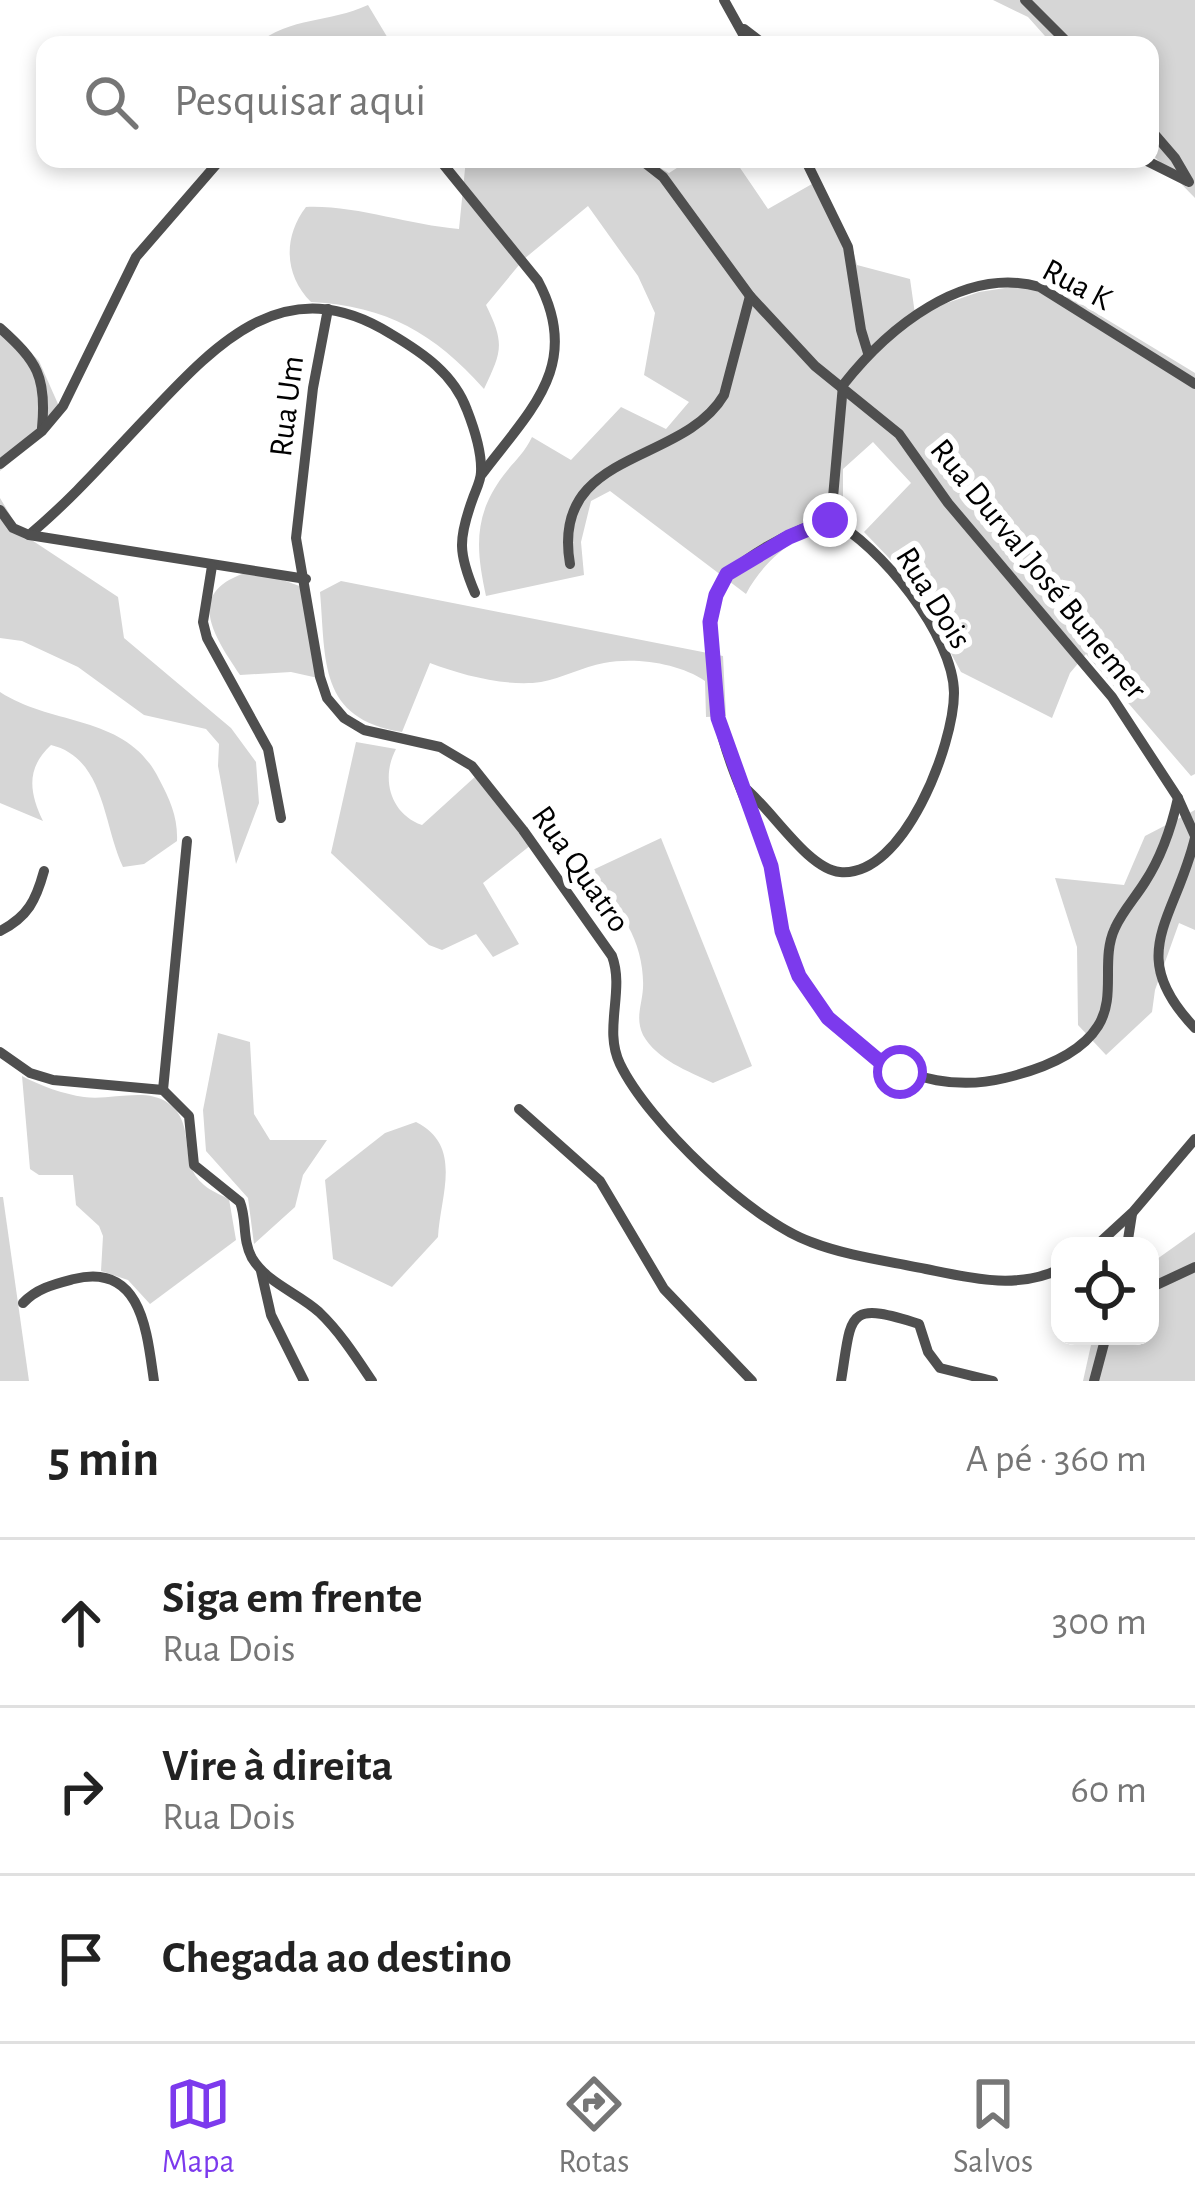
<!DOCTYPE html>
<html lang="pt">
<head>
<meta charset="utf-8">
<style>
  body { margin:0; font-family:"Alegreya Sans",sans-serif; background:#f2f2f2; color:#222 }
  .controls { position:absolute; right:36px; bottom:36px; display:grid; overflow:hidden; border-radius:24px; box-shadow:0 6px 18px #0003 }
  .controls button { width:108px; height:108px; display:grid; place-items:center; padding:0; border:0; border-bottom:3px solid #e0e0e0; background:#fff; color:#222; font:60px sans-serif }
  .stop { position:absolute; width:36px; height:36px; margin:-27px; border:9px solid #7c3aed; border-radius:50%; background:#fff }
  .stop.end { background:#7c3aed; border-color:#fff; box-shadow:0 3px 12px #0008 }
  .list { margin:0; padding:0; list-style:none }
  h2 { display:flex; justify-content:space-between; align-items:center; height:156px; margin:0; padding:0 48px; font-size:51px }
  h2 small { font-size:39px; font-weight:400; color:#767676 }
  .list li { display:grid; grid-template-columns:78px 1fr auto; gap:36px; align-items:center; box-sizing:border-box; height:168px; padding:0 48px; border-top:3px solid #e0e0e0 }
  .list b { display:block; font-size:45px; white-space:nowrap }
  .list p { margin:0; font-size:39px; white-space:nowrap; color:#767676 }
  .list em { font-size:39px; font-style:normal; color:#767676 }
  .icon { flex:none; width:66px; height:66px; fill:none; stroke:currentColor; stroke-width:2; stroke-linecap:round; stroke-linejoin:round }
  .map { position:relative; flex:none; width:1195px; height:1381px; overflow:hidden }
  .search { position:absolute; background:#fff; box-shadow:0 6px 18px #0003; left:36px; right:36px; top:36px; height:132px; display:flex; align-items:center; gap:30px; box-sizing:border-box; padding:0 42px; border-radius:24px; color:#767676; font-size:45px }
  .sheet { height:660px; background:#fff }
  nav { display:flex; justify-content:space-around; align-items:center; box-sizing:border-box; height:168px; border-top:3px solid #e0e0e0; background:#fff; font-size:33px; color:#767676 }
  nav a { display:grid; justify-items:center; gap:6px }
  nav .on { color:#7c3aed }
  .map>svg:first-child { display:block }
  .green { fill:#d6d6d6 }
  .lines { fill:none; stroke-linecap:round; stroke-linejoin:round }
  .minor { stroke:#4f4f4f; stroke-width:10 }
  .route { stroke:#7c3aed; stroke-width:15 }
  .labels { text-anchor:middle; stroke-width:12; stroke-linejoin:round; paint-order:stroke }
  .street-label { font-size:33px; fill:#000; stroke:#fff }
</style>
</head>
<body>
<div class="map">
<svg width="1195" height="1381" viewBox="0 0 1195 1381">
  <rect width="100%" height="100%" fill="#fff"/>
  <!-- green -->
  <g class="green">
    <path d="M 993,0 L 1195,0 L 1195,198 L 1150,152 L 1150,45 L 1053,45 L 1028,17 Z"/>
    <path d="M 368,5 L 392,45 L 255,45 C 292,16 329,23 368,5 Z"/>
    <path d="M 466,159 L 645,159 L 669,173 L 691,159 L 734,159 L 768,209 L 819,180 L 851,243 L 857,265 L 910,279 L 915,314 L 979,292 L 1045,282 L 1195,373 L 1195,774 L 1191,776 L 1086,654 L 1070,673 L 1052,718 L 961,672 L 913,583 L 864,532 L 911,483 L 873,442 L 843,469 L 843,520 C 804,529 765,557 746,594 L 610,491 L 591,501 L 581,542 L 584,575 L 486,596 C 476,550 473,516 503,476 C 514,461 524,454 532,437 L 571,460 L 621,407 L 666,429 L 689,402 L 644,375 L 655,313 L 638,276 L 588,206 L 524,259 L 486,305 C 505,344 502,351 484,389 C 434,333 387,306 311,302 C 284,275 283,237 306,207 C 356,205 408,225 459,229 Z"/>
    <path d="M 0,322 L 39,361 L 62,413 L 0,471 Z"/>
    <path d="M 0,498 L 21,533 L 118,597 L 124,638 L 231,728 L 256,762 L 259,803 L 236,864 L 218,766 L 219,744 L 206,729 L 144,715 L 78,667 L 22,641 L 0,638 Z"/>
    <path d="M 255,570 L 305,588 L 318,678 L 291,672 L 240,675 C 211,632 183,589 255,570 Z"/>
    <path d="M 341,581 L 723,656 L 726,716 L 706,717 L 705,681 C 679,663 635,657 604,663 C 583,667 562,678 541,682 C 507,687 461,675 430,663 L 402,732 C 318,719 326,661 320,592 Z"/>
    <path d="M 0,692 C 54,727 127,714 159,779 C 170,800 178,817 177,841 L 144,864 L 123,867 C 103,825 105,758 51,745 C 26,768 29,792 43,821 L 0,803 Z"/>
    <path d="M 356,742 L 396,749 C 381,777 389,813 422,825 L 477,775 L 531,845 L 483,883 L 519,944 L 493,957 L 476,934 L 442,950 L 429,945 L 331,853 Z"/>
    <path d="M 1195,810 L 1195,930 L 1179,923 L 1155,990 L 1152,1012 L 1106,1055 L 1078,1025 L 1077,947 L 1055,878 L 1124,885 L 1145,836 Z"/>
    <path d="M 661,838 L 752,1066 L 713,1083 C 688,1071 657,1060 643,1035 C 635,1018 642,1005 643,988 C 645,948 623,902 586,886 L 582,875 Z"/>
    <path d="M 218,1033 L 250,1042 L 254,1114 L 270,1140 L 327,1140 L 303,1175 L 295,1207 L 254,1244 L 248,1198 L 206,1151 L 203,1110 Z"/>
    <path d="M 22,1076 C 41,1086 63,1094 84,1097 C 110,1101 146,1087 168,1103 C 198,1124 176,1162 204,1185 C 211,1191 221,1195 229,1199 L 236,1240 L 150,1304 L 128,1280 L 101,1271 L 103,1236 L 99,1226 L 76,1205 L 73,1175 L 39,1175 L 30,1169 Z"/>
    <path d="M 416,1122 C 464,1146 440,1196 438,1237 L 392,1287 L 333,1259 L 325,1180 L 385,1133 Z"/>
    <path d="M 0,1197 L 3,1197 L 29,1381 L 0,1381 Z"/>
    <path d="M 1195,1232 L 1195,1381 L 1083,1381 L 1093,1336 L 1150,1336 L 1150,1264 Z"/>
  </g>
  <g class="lines">
    <!-- minor -->
    <g class="minor">
      <path d="M 724,0 L 749,45"/>
      <path d="M 1025,0 L 1070,45"/>
      <path d="M 744,29 L 765,45"/>
      <path d="M 1150,129 L 1175,158 L 1189,182"/>
      <path d="M 439,159 L 538,281 C 583,365 530,410 482,474"/>
      <path d="M 640,159 L 663,177 L 750,296 L 815,366 L 899,434 L 948,503 L 1112,697 L 1178,798 L 1195,836"/>
      <path d="M 805,159 L 848,247 L 861,330 L 868,353"/>
      <path d="M 1143,159 L 1187,181"/>
      <path d="M 328,309 L 313,388 L 296,538 L 320,677 L 327,698 L 344,718 L 364,730 L 440,747 L 472,766 L 523,830 L 612,956 C 625,991 603,1029 620,1064 C 648,1122 750,1220 811,1242 C 847,1256 888,1261 926,1269 C 970,1278 1017,1290 1060,1269"/>
      <path d="M 0,328 C 37,361 47,377 42,428"/>
      <path d="M 843,385 C 887,329 963,265 1040,287 L 1195,384"/>
      <path d="M 0,464 L 42,431 L 63,406 L 136,257 L 221,159"/>
      <path d="M 0,510 L 13,528 L 29,535 C 71,500 107,459 145,419 C 215,345 284,267 391,334 C 423,353 454,374 467,410 C 474,428 482,453 481,472 C 481,480 476,490 473,498 C 458,539 458,553 475,593"/>
      <path d="M 831,520 L 843,385"/>
      <path d="M 29,535 L 306,579"/>
      <path d="M 570,564 C 550,449 682,466 724,395 L 750,296"/>
      <path d="M 212,566 L 203,622 L 207,638 L 268,749 L 281,818"/>
      <path d="M 739,783 C 769,804 806,869 840,872 C 904,878 954,744 954,693 C 954,636 879,544 831,520 C 800,525 730,562 718,590 C 709,610 711,632 712,653 C 714,674 714,696 718,717 C 726,761 748,804 764,846 C 777,881 776,918 789,952 C 821,1039 912,1101 1005,1078 C 1038,1070 1080,1055 1098,1026 C 1117,996 1100,960 1115,928 C 1122,912 1135,898 1145,882 C 1162,856 1171,829 1178,798"/>
      <path d="M 1195,838 C 1175,921 1124,954 1195,1028"/>
      <path d="M 0,931 C 28,917 36,900 44,871"/>
      <path d="M 0,1052 L 30,1073 L 53,1080 L 163,1090 L 189,1116 L 194,1165 L 240,1202 C 247,1220 242,1240 252,1258 C 267,1283 298,1293 319,1312 C 340,1332 356,1357 372,1381"/>
      <path d="M 163,1090 L 187,841"/>
      <path d="M 519,1109 L 600,1181 L 664,1289 L 752,1381"/>
      <path d="M 1096,1246 L 1133,1212 L 1195,1139"/>
      <path d="M 1127,1246 L 1132,1214"/>
      <path d="M 261,1271 L 271,1315 L 304,1381"/>
      <path d="M 1150,1288 L 1195,1267"/>
      <path d="M 23,1303 C 37,1288 55,1284 74,1279 C 143,1262 147,1335 154,1381"/>
      <path d="M 841,1381 C 852,1314 845,1300 919,1324 L 928,1352 L 940,1368 L 993,1381"/>
      <path d="M 1094,1381 L 1106,1336"/>
    </g>
  </g>
  <g class="lines">
    <!-- route -->
    <path class="route" d="M 830,520 L 789,537 L 727,574 L 716,595 L 710,622 L 718,718 L 771,866 L 782,931 L 799,976 L 828,1018 L 878,1060 L 900,1072"/>
  </g>
  <g class="labels">
    <!-- street labels -->
    <g class="street-label">
      <text transform="translate(1078 283) rotate(28)" y="12">Rua K</text>
      <text transform="translate(285 406) rotate(-83)" y="12">Rua Um</text>
      <text transform="translate(1040 568) rotate(51)" y="12">Rua Durval José Bunemer</text>
      <text transform="translate(935 597) rotate(58)" y="12">Rua Dois</text>
      <text transform="translate(582 868) rotate(55)" y="12">Rua Quatro</text>
    </g>
  </g>
</svg>
<div class="controls">
<button><svg class="icon" aria-label="locate" viewBox="0 0 24 24"><circle cx="12" cy="12" r="6"/><path d="M12 2v4M12 18v4M2 12h4M18 12h4"/></svg></button>
</div>
<div class="stop" style="left:900px;top:1072px"></div>
<div class="stop end" style="left:830px;top:520px"></div>
<div class="search"><svg class="icon" aria-label="search" viewBox="0 0 24 24"><circle cx="10" cy="10" r="6"/><path d="M15 15l6 6"/></svg>Pesquisar aqui</div>
</div>
<section class="sheet">
<h2>5 min<small>A pé · 360 m</small></h2>
<ul class="list">
<li><svg class="icon" aria-label="ahead" viewBox="0 0 24 24"><path d="M12 20V5M6 11l6-6 6 6"/></svg><div><b>Siga em frente</b><p>Rua Dois</p></div><em>300 m</em></li>
<li><svg class="icon" aria-label="right" viewBox="0 0 24 24"><path d="M7 20v-9h11M14 6l5 5-5 5"/></svg><div><b>Vire à direita</b><p>Rua Dois</p></div><em>60 m</em></li>
<li><svg class="icon" aria-label="arrive" viewBox="0 0 24 24"><path d="M6 21V4h12l-3 4 3 4H6"/></svg><div><b>Chegada ao destino</b></div></li>
</ul>
</section>
<nav>
<a class="on"><svg class="icon" aria-label="map" viewBox="0 0 24 24"><path d="M3 6l6-2 6 2 6-2v14l-6 2-6-2-6 2zM9 4v14M15 6v14"/></svg>Mapa</a>
<a><svg class="icon" aria-label="directions" viewBox="0 0 24 24"><path d="M12 3l9 9-9 9-9-9zM9 14v-3h6M13 9l2 2-2 2"/></svg>Rotas</a>
<a><svg class="icon" aria-label="saved" viewBox="0 0 24 24"><path d="M7 4h10v16l-5-4-5 4z"/></svg>Salvos</a>
</nav>
</body>
</html>
